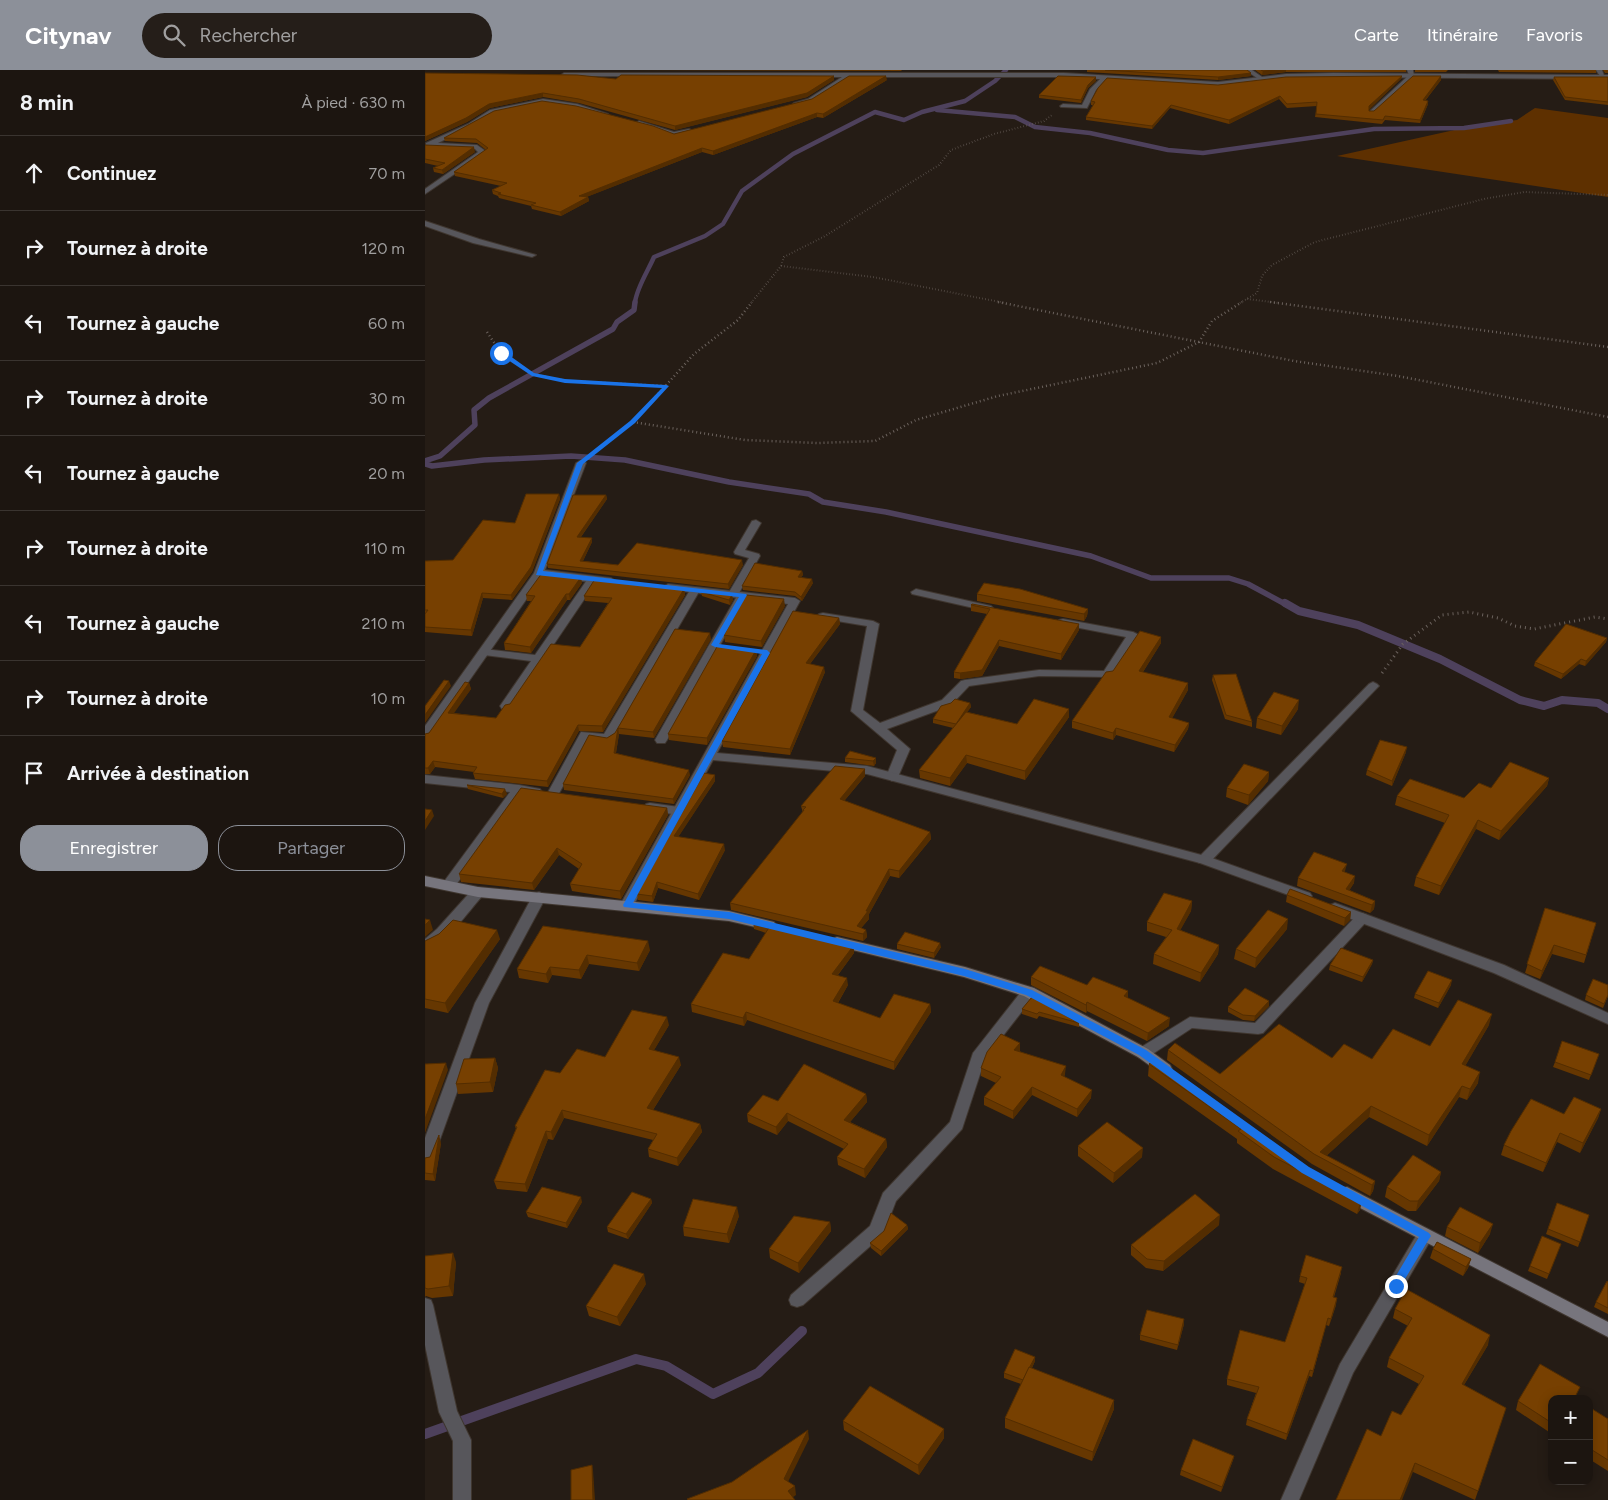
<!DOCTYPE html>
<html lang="fr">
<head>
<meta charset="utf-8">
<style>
  body { margin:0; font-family:Figtree,sans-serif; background:#251e19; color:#f1f3f6 }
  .controls { position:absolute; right:15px; bottom:15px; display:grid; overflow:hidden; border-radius:10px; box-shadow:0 2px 12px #0003 }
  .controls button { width:45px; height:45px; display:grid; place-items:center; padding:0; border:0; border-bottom:1px solid #3a3430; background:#1c1510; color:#f1f3f6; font:25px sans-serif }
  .stop { position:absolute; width:15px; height:15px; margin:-11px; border:4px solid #1a73e8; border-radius:50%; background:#fff }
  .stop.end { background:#1a73e8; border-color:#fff; box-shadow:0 1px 5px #0008 }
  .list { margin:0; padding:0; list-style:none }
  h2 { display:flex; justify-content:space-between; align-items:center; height:65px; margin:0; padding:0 20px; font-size:21px }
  h2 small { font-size:16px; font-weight:400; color:#a09f9f }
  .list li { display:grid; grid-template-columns:32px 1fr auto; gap:15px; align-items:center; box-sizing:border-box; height:75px; padding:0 20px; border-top:1px solid #3a3430 }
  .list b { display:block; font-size:19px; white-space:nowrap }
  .list em { font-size:16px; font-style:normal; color:#a09f9f }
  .actions { display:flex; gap:10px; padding:15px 20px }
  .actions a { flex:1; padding:11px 0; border:1px solid #8c9099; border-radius:20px; text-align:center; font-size:18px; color:#8c9099 }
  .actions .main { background:#8c9099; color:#fff }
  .icon { flex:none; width:28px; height:28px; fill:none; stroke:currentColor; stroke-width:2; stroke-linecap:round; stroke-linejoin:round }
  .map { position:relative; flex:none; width:1183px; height:1430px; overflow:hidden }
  header { display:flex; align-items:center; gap:30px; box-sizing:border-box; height:70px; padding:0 25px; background:#8c9099; color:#fff }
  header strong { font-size:24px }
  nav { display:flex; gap:28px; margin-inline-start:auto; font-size:18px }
  .search { width:350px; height:45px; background:#251e19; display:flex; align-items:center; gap:12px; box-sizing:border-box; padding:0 18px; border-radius:28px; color:#a09f9f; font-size:19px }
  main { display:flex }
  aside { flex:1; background:#1c1510 }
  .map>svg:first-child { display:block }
  .green { fill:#5e3000 }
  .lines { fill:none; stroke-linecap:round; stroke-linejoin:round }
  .stream-far3 { stroke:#4e415c; stroke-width:4.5 }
  .stream-far2 { stroke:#4e415c; stroke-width:5.5 }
  .stream-far1 { stroke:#4e415c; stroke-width:8 }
  .stream { stroke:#4e415c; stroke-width:10 }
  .lane-casing { stroke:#3f362f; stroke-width:2 }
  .street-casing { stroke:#3f362f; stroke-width:2 }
  .secondary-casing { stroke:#3f362f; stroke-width:2 }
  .path-far2 { stroke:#6b625d; stroke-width:2; stroke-dasharray:0.5 2.5; stroke-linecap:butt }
  .path-far1 { stroke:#6b625d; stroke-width:2.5; stroke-dasharray:1 3; stroke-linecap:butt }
  .path { stroke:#6b625d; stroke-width:3; stroke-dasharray:1 4; stroke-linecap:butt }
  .lane { fill:#57565b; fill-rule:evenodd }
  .street { fill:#57565b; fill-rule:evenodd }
  .secondary { fill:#77757d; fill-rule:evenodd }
  .wall { fill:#663701 }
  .shaded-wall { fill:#532d01 }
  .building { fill:#774001; stroke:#532d01 }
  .route { fill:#1a73e8 }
</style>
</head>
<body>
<header>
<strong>Citynav</strong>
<div class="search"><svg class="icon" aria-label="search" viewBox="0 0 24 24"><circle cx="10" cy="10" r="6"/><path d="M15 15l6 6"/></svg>Rechercher</div>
<nav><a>Carte</a><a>Itinéraire</a><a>Favoris</a></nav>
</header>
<main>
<aside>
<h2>8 min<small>À pied · 630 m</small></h2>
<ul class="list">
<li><svg class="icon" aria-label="ahead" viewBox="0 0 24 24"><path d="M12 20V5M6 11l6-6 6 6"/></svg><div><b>Continuez</b></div><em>70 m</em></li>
<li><svg class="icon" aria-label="right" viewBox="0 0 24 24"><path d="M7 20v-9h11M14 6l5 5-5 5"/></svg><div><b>Tournez à droite</b></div><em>120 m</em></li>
<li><svg class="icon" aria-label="left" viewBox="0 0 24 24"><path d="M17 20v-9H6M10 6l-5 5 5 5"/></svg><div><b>Tournez à gauche</b></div><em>60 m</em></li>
<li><svg class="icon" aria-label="right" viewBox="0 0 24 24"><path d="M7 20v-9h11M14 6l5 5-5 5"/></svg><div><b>Tournez à droite</b></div><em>30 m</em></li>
<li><svg class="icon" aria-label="left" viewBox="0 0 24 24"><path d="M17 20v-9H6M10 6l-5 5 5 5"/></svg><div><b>Tournez à gauche</b></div><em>20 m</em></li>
<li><svg class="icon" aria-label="right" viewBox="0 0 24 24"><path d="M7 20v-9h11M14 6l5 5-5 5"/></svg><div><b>Tournez à droite</b></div><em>110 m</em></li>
<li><svg class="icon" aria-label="left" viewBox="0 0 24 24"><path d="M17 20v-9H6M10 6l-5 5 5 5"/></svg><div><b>Tournez à gauche</b></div><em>210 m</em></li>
<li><svg class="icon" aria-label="right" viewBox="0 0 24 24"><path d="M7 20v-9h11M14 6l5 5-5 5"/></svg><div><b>Tournez à droite</b></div><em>10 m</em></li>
<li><svg class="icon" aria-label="arrive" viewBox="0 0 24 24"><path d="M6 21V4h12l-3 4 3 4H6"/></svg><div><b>Arrivée à destination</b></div></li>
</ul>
<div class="actions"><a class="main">Enregistrer</a><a>Partager</a></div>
</aside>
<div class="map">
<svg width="1183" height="1430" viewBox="0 0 1183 1430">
  <rect width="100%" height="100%" fill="#251c15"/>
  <!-- green -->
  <path class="green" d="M 1110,38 L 1183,48 L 1183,127 L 912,86 L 1052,55 L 1092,50 Z"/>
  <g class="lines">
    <!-- stream-far3 -->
    <g class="stream-far3">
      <path d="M 512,40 L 590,47 L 610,57 L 665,63 L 743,80 L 778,83 L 949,59 L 1039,58 L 1086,51"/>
      <path d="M 210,233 C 211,219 223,201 229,187 L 280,166 L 298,154 L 317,121 L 368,84 L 450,42 L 479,50 L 497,42 L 540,31 L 570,11 L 581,0"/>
    </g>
    <!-- stream-far2 -->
    <g class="stream-far2">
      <path d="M 0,391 L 15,386 L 50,355 L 49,340 L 64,328 L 188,259 L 192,252 L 209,240 L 210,232"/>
      <path d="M 0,394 L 7,396 L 59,390 L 146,386 L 200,390 L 304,412 L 384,424 L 398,432 L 461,442 L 666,486 L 726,508 L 804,508 L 823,514 L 862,535"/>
    </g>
    <!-- stream-far1 -->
    <path class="stream-far1" d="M 860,533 L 874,541 L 933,555 L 1015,589 L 1095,630 L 1119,636 L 1137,630 L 1173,633 L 1183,639"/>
    <!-- stream -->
    <path class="stream" d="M 0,1364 L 211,1289 L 241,1296 L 288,1324 L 333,1303 L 377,1261"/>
    <!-- lane casing -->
    <g class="lane-casing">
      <g id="lane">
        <path d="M 820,0 L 827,0 L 840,9 L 835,10 Z"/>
        <path d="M 982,0 L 988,0 L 989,6 L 949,43 L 945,43 L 945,41 L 984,5 Z"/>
        <path d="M 1171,0 L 1177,0 L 1180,8 L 1176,8 Z"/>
        <path d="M 678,6 L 683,7 L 671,20 L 662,38 L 636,37 L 635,36 L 638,34 L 657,35 L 665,19 Z"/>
        <path d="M 331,450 L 336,453 L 320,480 L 334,484 L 335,486 L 314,523 L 322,523 L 323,525 L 242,670 L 240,673 L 232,673 L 230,670 L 312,526 L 304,526 L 303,524 L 324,488 L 310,484 L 309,482 L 327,451 Z"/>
        <path d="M 168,506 L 173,509 L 85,639 L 77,639 L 75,636 L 106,591 L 59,585 L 53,582 L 59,579 L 110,585 L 164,507 Z"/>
        <path d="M 270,517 L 275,520 L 187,671 L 164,669 L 132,727 L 124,727 L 122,724 L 156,662 L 179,664 L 265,520 Z"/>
        <path d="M 491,519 L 566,536 L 568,538 L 562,541 L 487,524 L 486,522 Z"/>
        <path d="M 398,543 L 448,551 L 454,554 L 438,640 L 455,653 L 517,630 L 536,611 L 540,610 L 614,600 L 679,601 L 701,567 L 634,554 L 632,552 L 634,550 L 638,549 L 708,562 L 714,565 L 686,607 L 614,606 L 544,616 L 525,636 L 462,659 L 485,679 L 473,707 L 467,711 L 461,707 L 472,680 L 426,641 L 442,556 L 394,548 L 392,546 L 394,544 Z"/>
        <path d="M 948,612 L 952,614 L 954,616 L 952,618 L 784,793 L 774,793 L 772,790 L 774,787 L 944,614 Z"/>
        <path d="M 0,705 L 94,715 L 115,719 L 117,722 L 111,726 L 97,724 L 28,819 L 18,819 L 16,816 L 18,813 L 85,722 L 0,713 Z"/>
        <path d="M 225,733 L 254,737 L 260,741 L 254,745 L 221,740 L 219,737 L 221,734 Z"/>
        <path d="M 937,843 L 942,845 L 944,848 L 942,851 L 838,963 L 833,964 L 767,958 L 723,987 L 718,989 L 713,987 L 711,983 L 713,979 L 765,947 L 830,953 L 932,845 Z"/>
        <path d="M 604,917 L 609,918 L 611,922 L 609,926 L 560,989 L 537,1059 L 471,1131 L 458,1165 L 378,1235 L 372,1237 L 366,1235 L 364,1230 L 366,1225 L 445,1156 L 458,1123 L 525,1052 L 548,983 L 599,918 Z"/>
      </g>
    </g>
    <!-- street casing -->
    <g class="street-casing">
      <g id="street">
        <path d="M 139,3 L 639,3 L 793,12 L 861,4 L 908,3 L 1183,5 L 1183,9 L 908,7 L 861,8 L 793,16 L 639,7 L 426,7 L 387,31 L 371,36 L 368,34 L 369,33 L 383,29 L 417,7 L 137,6 L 136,5 Z"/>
        <path d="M 118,29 L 152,34 L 183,44 L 180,46 L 151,38 L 118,33 L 69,43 L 47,56 L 13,73 L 52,75 L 62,82 L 0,124 L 0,119 L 53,82 L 50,79 L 4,77 L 1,77 L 1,73 L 43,54 L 65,40 Z"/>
        <path d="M 214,51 L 249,62 L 264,59 L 268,61 L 249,66 L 212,54 L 211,53 Z"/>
        <path d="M 0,151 L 54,169 L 111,185 L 107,187 L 48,173 L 0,156 Z"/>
        <path d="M 156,390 L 161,393 L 120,500 L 186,508 L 191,511 L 186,514 L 117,507 L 4,668 L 0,669 L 0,656 L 109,503 L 151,393 Z"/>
        <path d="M 243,514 L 370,528 L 375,531 L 292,683 L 442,696 L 784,787 L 885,823 L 887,826 L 885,829 L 880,831 L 775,793 L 442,704 L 288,690 L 207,838 L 197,838 L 195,835 L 363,534 L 239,519 L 238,517 Z"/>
        <path d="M 53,817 L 58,819 L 60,822 L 58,825 C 44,841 20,875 0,881 L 0,869 L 12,859 L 48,819 Z"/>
        <path d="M 114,822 L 119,824 L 121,827 L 64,933 L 8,1089 L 6,1093 L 0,1095 L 0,1068 L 50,933 L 107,827 L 109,824 Z"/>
        <path d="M 910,833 L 1079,895 L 1183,943 L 1183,954 L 1069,903 L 905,841 L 903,838 L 905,835 Z"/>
        <path d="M 1000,1159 L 1006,1161 L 1008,1166 L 928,1303 L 874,1430 L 856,1430 L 915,1294 L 994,1161 Z"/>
        <path d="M 0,1228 L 6,1230 L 8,1235 L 32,1341 L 46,1370 L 46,1430 L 28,1430 L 28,1371 L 14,1342 L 0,1275 Z"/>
      </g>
    </g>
    <!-- secondary casing -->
    <g class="secondary-casing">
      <g id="secondary">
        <path d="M 0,806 L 53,817 L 304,841 L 349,852 L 351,855 L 349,858 L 344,860 L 304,851 L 53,827 L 0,816 Z"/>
        <path d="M 412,867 L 540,897 L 609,918 L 723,979 L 745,995 L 747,999 L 745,1003 L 740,1005 L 735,1003 L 713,987 L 599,926 L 539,907 L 407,875 L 405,872 L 407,869 Z"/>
        <path d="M 922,1117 L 1183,1252 L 1183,1267 L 916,1128 L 914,1123 L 916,1118 Z"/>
      </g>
    </g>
    <!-- path-far2 -->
    <g class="path-far2">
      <path d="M 356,196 L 448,207 L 580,233"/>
      <path d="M 822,229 L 854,233"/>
      <path d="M 326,233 L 356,196 L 359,187 L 400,166 L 514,95 L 526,80 L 569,64 L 619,51 L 627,45"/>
      <path d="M 815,233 L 832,223 L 837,206 L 847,195 L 890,172 L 1059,129 L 1099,122 L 1183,125"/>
    </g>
    <!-- path-far1 -->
    <g class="path-far1">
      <path d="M 573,232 L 869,291 L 973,306 L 1183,347"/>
      <path d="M 845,232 L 1183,277"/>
      <path d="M 62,262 L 76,283 L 107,304 L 140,311 L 241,316"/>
      <path d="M 208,352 L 320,370 L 392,373 L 450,371 L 491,350 L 573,326 L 732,293 L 774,272 L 787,251 L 817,232"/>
      <path d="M 168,383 L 208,352 L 269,284 L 313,250 L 327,232"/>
    </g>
    <!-- path -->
    <path class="path" d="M 957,603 L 978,574 L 1017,545 L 1044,542 L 1073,548 L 1090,556 L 1109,559 L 1170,547 L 1183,549"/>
    <!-- lane -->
    <use href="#lane" class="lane"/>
    <!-- street -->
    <use href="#street" class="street"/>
    <!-- secondary -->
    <use href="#secondary" class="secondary"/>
  </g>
  <!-- wall -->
  <g class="wall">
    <path d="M 205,0 L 477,0 L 476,1 Z"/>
    <path d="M 662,0 L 822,0 L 826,3 L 826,6 L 793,10 L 662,2 Z"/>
    <path d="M 830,0 L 981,0 L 981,2 L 861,2 L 837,5 Z"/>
    <path d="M 990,0 L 1023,0 L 1021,2 L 990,2 Z"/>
    <path d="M 1070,0 L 1171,0 L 1171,3 L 1074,2 L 1073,0 Z"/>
    <path d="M 1178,0 L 1183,0 L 1183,3 L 1180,3 Z"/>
    <path d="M 0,3 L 191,9 L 409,6 L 409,10 L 382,27 L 250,60 L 154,33 L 118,27 L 65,38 L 42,52 L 0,71 Z"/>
    <path d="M 977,6 L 976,9 L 944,39 L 944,41 L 949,41 L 1016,6 L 1016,10 L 1000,31 L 1003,34 L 995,53 L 960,50 L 957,54 L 890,47 L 892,36 L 862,38 L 854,29 L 804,54 L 745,38 L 727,59 L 661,50 L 661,47 L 668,35 L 666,35 L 666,31 L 793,15 Z"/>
    <path d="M 1129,7 L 1183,7 L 1183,35 L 1140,30 L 1128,10 Z"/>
    <path d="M 462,10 L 398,48 L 392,47 L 288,85 L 277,82 L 161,127 L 163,127 L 164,131 L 136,146 L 107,139 L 106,136 L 74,128 L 73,126 L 68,124 L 67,120 L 76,116 L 30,106 L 29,102 L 61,80 L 52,73 L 20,71 L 19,68 L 249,64 Z"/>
    <path d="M 671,11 L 663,18 L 656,33 L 614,28 L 614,25 Z"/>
    <path d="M 0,75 L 50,82 L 18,104 L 9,102 L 8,98 L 13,96 L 0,93 Z"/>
    <path d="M 134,424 L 135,429 L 107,502 L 87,530 L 58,528 L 47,566 L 0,562 L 0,491 L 28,490 L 90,453 Z"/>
    <path d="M 181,425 L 182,429 L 156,467 L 167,472 L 158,491 L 193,495 L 318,495 L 304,519 L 123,498 L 122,494 Z"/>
    <path d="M 377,501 L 378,505 L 376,507 L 388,513 L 377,531 L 370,526 L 318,520 L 317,516 Z"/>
    <path d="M 157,513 L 145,530 L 142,530 L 106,583 L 80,580 L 79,573 L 106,531 L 102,531 L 101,525 Z"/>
    <path d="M 259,519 L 260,525 L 178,662 L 154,661 L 123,717 L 50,709 L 48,703 L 49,702 L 10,697 L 5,704 L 0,704 L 0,664 L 4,663 L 44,613 L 46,619 L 28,643 L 71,648 L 85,634 L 155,577 L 183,533 L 160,531 L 159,526 Z"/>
    <path d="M 276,522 L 307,525 L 308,530 L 305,535 L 277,526 Z"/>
    <path d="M 552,524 L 663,539 L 662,546 L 659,551 L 552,531 Z"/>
    <path d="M 547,534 L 654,560 L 636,590 L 574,576 L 557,606 L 535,609 L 529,608 L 529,602 L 562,544 L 546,541 L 546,535 Z"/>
    <path d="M 360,536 L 337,577 L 300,572 L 299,565 Z"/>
    <path d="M 414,548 L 415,554 L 385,594 L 400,602 L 365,685 L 298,677 L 297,671 Z"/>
    <path d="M 250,559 L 286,569 L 229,668 L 194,664 L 191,683 L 265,705 L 249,734 L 139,720 L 138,714 L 182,668 L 190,663 Z"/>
    <path d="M 736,567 L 736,573 L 718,602 L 763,620 L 747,648 L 764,653 L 763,659 L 749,682 L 691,665 L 688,670 L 647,658 L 647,651 L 688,601 Z"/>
    <path d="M 1182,568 L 1181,572 L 1160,596 L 1154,594 L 1136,609 L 1109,596 L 1110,592 Z"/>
    <path d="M 331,580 L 332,586 L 282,675 L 244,670 L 243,664 Z"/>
    <path d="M 788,605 L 827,652 L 827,657 L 800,649 L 787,610 Z"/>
    <path d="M 545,633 L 546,637 L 542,642 L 592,654 L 644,639 L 644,647 L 600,710 L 542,693 L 525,716 L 495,708 L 494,700 L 528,658 L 508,653 L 508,649 Z"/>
    <path d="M 873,639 L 856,665 L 831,658 L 832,648 Z"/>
    <path d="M 981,682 L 967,716 L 941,705 L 942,700 Z"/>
    <path d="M 420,688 L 451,688 L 451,693 L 449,696 L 420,692 Z"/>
    <path d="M 440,699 L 440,706 L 419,731 L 505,762 L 506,769 L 474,808 L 465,806 L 444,844 L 444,849 L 436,858 L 441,860 L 442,867 L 438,871 L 306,840 L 305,833 L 378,743 L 376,736 Z"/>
    <path d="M 844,702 L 843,711 L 823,735 L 801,727 L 802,718 Z"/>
    <path d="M 290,705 L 290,711 L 253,767 L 300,780 L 274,830 L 233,818 L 228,832 L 213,830 L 212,824 Z"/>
    <path d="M 1124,708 L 1122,716 L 1074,770 L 1051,759 L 1014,825 L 989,816 L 991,807 L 1020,753 L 970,735 L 972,726 L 1039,728 L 1066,718 Z"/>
    <path d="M 42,715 L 82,724 L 78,728 L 43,719 Z"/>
    <path d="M 242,738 L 243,745 L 196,829 L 147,821 L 145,814 L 154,799 L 134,785 L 109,820 L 36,812 L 34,804 Z"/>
    <path d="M 920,802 L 929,813 L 924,820 L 950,831 L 949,839 L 945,843 L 872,816 L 873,808 Z"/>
    <path d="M 862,825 L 926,842 L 925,850 L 919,856 L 861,832 Z"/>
    <path d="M 767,831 L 766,841 L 755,860 L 794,875 L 793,884 L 775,912 L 728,894 L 729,884 L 741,867 L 722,861 L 722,852 Z"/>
    <path d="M 1120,838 L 1171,853 L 1159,893 L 1127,884 L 1115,909 L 1100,903 Z"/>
    <path d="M 328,851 L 429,883 L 413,905 L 423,915 L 413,933 L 455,948 L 505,934 L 506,942 L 469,1000 L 322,950 L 319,956 L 267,942 L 266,934 L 324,889 L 341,863 L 329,859 Z"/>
    <path d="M 118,856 L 225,880 L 214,901 L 164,894 L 156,909 L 127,905 L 123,913 L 94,908 L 92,899 Z"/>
    <path d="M 862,859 L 830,898 L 809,889 L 811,879 Z"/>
    <path d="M 75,869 L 23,943 L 0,938 L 0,871 Z"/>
    <path d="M 472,874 L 516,877 L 509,888 L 472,879 Z"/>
    <path d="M 948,890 L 947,894 L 937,912 L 904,900 L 905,895 Z"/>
    <path d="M 606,907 L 703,921 L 703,928 L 744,956 L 722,971 L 662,941 L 661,943 L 606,915 Z"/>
    <path d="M 1026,915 L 1013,938 L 989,928 L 990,924 Z"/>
    <path d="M 1183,915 L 1183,926 L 1178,938 L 1160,930 L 1161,925 Z"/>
    <path d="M 607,927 L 654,953 L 654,957 L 614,946 L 612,949 L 597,944 L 597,939 Z"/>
    <path d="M 844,931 L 844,936 L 829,951 L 818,950 L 803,942 L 803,937 Z"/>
    <path d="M 244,955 L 229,980 L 256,995 L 228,1040 L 275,1054 L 277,1062 L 253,1096 L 224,1087 L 223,1079 L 228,1070 L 139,1048 L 128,1070 L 123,1069 L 102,1122 L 72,1119 L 69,1111 L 91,1059 L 90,1056 L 135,1003 L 180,987 Z"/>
    <path d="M 1064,955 L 1040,996 L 1053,1013 L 1042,1030 L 1034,1027 L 1002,1076 L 944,1047 L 901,1086 L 950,1111 L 948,1121 L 945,1126 L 887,1094 L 742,990 L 743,980 L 795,1004 L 907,988 L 947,989 L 1005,976 Z"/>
    <path d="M 595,973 L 594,981 L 640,1004 L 639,1007 L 666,1028 L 652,1047 L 607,1025 L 588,1049 L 559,1035 L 559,1027 L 571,1013 L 556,1006 L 556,998 Z"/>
    <path d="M 1174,984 L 1164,1010 L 1128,997 L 1130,992 Z"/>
    <path d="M 70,988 L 73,998 L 68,1022 L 33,1024 L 31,1014 Z"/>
    <path d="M 724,994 L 875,1093 L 937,1128 L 935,1140 L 932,1144 L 848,1099 L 812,1073 L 812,1069 L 723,1006 Z"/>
    <path d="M 441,1024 L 442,1032 L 425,1052 L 461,1069 L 462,1077 L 440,1108 L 413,1095 L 412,1087 L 419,1079 L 363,1051 L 352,1065 L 323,1052 L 322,1044 L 353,1031 Z"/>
    <path d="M 1176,1039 L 1173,1048 L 1155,1083 L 1132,1072 L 1118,1102 L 1076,1085 L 1079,1075 L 1139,1044 Z"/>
    <path d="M 16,1073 L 10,1111 L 0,1110 L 0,1088 L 5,1087 Z"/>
    <path d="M 653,1076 L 717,1087 L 688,1113 L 653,1086 Z"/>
    <path d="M 1016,1102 L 1014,1111 L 991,1141 L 983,1141 L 960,1127 L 962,1117 Z"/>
    <path d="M 226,1129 L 227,1133 L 203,1169 L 183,1162 L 182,1157 Z"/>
    <path d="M 157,1132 L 142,1158 L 103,1147 L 101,1142 Z"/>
    <path d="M 1132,1133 L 1164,1145 L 1153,1177 L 1121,1164 Z"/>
    <path d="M 314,1146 L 304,1173 L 259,1166 L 258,1157 Z"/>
    <path d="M 405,1152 L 406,1161 L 374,1203 L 345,1188 L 344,1179 Z"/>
    <path d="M 482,1155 L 483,1159 L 456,1186 L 446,1178 L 445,1173 Z"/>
    <path d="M 794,1155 L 738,1201 L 721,1198 L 706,1185 L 706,1175 Z"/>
    <path d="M 1022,1157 L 1065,1164 L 1053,1183 L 1020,1166 Z"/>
    <path d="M 1136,1174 L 1122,1209 L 1103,1201 L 1105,1196 Z"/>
    <path d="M 1008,1179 L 1046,1189 L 1043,1198 L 1038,1206 L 1005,1188 Z"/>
    <path d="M 0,1186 L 31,1192 L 28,1226 L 7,1228 L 1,1226 L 0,1227 Z"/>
    <path d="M 916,1203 L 909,1227 L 911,1235 L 904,1256 L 901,1255 L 887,1307 L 884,1306 L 861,1370 L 821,1355 L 822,1349 L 831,1323 L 802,1315 L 802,1309 L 860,1272 L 880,1214 L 874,1212 L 875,1206 Z"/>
    <path d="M 1183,1212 L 1183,1244 L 1169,1237 L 1171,1232 Z"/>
    <path d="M 221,1214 L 195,1256 L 164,1246 L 161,1236 Z"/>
    <path d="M 970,1239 L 1063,1275 L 1039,1315 L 1081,1338 L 1050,1430 L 988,1402 L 956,1366 L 976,1345 L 994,1314 L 962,1297 L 964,1288 L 983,1256 L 968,1248 Z"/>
    <path d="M 759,1254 L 752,1280 L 715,1270 L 715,1265 Z"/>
    <path d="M 610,1291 L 607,1298 L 689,1339 L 667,1391 L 580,1358 L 580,1348 L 596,1314 L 579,1308 L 579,1303 Z"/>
    <path d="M 1152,1326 L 1151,1328 L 1127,1329 L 1127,1364 L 1091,1340 L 1093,1331 Z"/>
    <path d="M 1164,1337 L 1183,1349 L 1183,1401 L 1164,1389 Z"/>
    <path d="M 418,1351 L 519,1359 L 519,1368 L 494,1405 L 419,1360 Z"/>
    <path d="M 809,1386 L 808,1390 L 796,1422 L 755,1405 L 756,1400 Z"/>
  </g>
  <!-- shaded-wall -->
  <g class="shaded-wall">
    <path d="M 850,0 L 861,0 L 861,2 L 837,5 L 838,1 Z"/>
    <path d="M 826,3 L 826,6 L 793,10 L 793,7 Z"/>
    <path d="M 409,6 L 409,10 L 382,27 L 250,60 L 250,56 Z"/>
    <path d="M 461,6 L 462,10 L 398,48 L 398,44 Z"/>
    <path d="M 977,6 L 976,9 L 944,40 L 944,36 Z"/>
    <path d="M 1016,6 L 1016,10 L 997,34 L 998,30 Z"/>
    <path d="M 671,7 L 671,11 L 663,18 L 656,33 L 656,30 L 663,15 Z"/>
    <path d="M 118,23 L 118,27 L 65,38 L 42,52 L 0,71 L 0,72 L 0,67 L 64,34 Z"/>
    <path d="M 855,26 L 854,29 L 804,54 L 804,50 Z"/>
    <path d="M 1003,31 L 1003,34 L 995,53 L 995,50 Z"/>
    <path d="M 746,35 L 745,38 L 727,59 L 727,56 Z"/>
    <path d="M 392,43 L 392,47 L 288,85 L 288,81 Z"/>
    <path d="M 49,77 L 50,82 L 18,104 L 17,100 Z"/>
    <path d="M 277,78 L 277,82 L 154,130 L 154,126 Z"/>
    <path d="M 163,127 L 164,131 L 136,146 L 135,142 Z"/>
    <path d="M 134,424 L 135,429 L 107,502 L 87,530 L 86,525 Z"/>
    <path d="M 181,425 L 182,429 L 153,471 L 152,467 Z"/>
    <path d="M 167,468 L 167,472 L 156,495 L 155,491 Z"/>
    <path d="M 317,490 L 318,495 L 304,519 L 303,514 Z"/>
    <path d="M 377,501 L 378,505 L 373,511 L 373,507 Z"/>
    <path d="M 156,507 L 157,513 L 145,530 L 144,524 Z"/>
    <path d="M 387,509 L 388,513 L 377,531 L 376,527 Z"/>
    <path d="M 259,519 L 260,525 L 178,662 L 177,656 Z"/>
    <path d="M 57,523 L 58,528 L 47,566 L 46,560 Z"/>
    <path d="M 141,524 L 142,530 L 106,583 L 105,577 Z"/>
    <path d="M 307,525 L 308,530 L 305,535 L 304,530 Z"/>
    <path d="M 359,529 L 360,536 L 337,577 L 336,571 Z"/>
    <path d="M 663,539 L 662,546 L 659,551 L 659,544 Z"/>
    <path d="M 414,548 L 415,554 L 381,599 L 381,593 Z"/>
    <path d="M 654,554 L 654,560 L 636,590 L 636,584 Z"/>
    <path d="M 285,563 L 286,569 L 229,668 L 228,662 Z"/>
    <path d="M 736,567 L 736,573 L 714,608 L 714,601 Z"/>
    <path d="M 1182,568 L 1181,572 L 1160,596 L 1161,591 Z"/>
    <path d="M 574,570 L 574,576 L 557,606 L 535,609 L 535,603 Z"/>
    <path d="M 331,580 L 332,586 L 282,675 L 282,668 Z"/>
    <path d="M 1156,589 L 1154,594 L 1136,609 L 1138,604 Z"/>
    <path d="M 399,597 L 400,602 L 365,685 L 365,679 Z"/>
    <path d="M 24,611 L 26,616 L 0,653 L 0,645 Z"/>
    <path d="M 44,613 L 46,619 L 25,649 L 23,643 Z"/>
    <path d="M 763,613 L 763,620 L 744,654 L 744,647 Z"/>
    <path d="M 874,630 L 873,639 L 856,665 L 857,656 Z"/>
    <path d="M 545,633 L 546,637 L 531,659 L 531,654 Z"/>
    <path d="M 644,639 L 644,647 L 600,710 L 600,701 Z"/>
    <path d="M 764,653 L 763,659 L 749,682 L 750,675 Z"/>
    <path d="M 153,655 L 154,661 L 123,717 L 122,711 Z"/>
    <path d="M 193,658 L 194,664 L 190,688 L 189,683 Z"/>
    <path d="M 691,658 L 691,665 L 688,670 L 688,663 Z"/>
    <path d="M 982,677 L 981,682 L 967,716 L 967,711 Z"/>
    <path d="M 541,685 L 542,693 L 525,716 L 525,708 Z"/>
    <path d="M 451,688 L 451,693 L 449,696 L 448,691 Z"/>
    <path d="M 8,691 L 10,697 L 5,704 L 3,698 Z"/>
    <path d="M 440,699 L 440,706 L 415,736 L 415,729 Z"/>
    <path d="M 264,700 L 265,705 L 249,734 L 248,729 Z"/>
    <path d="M 844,702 L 843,711 L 823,735 L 824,725 Z"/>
    <path d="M 290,705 L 290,711 L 250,772 L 249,766 Z"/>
    <path d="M 1124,708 L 1122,716 L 1074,770 L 1076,761 Z"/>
    <path d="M 80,719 L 82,724 L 78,728 L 77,724 Z"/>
    <path d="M 242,738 L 243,745 L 196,829 L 195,821 Z"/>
    <path d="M 7,740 L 9,746 L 0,760 L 0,751 Z"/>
    <path d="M 1053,750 L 1051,759 L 1014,825 L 1016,816 Z"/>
    <path d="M 505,762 L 506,769 L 474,808 L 474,801 Z"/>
    <path d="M 299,774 L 300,780 L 274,830 L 273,824 Z"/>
    <path d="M 132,778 L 134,785 L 109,820 L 107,813 Z"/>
    <path d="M 922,794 L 920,801 L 916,809 L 917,801 Z"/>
    <path d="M 464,799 L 465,806 L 444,844 L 444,849 L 432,863 L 432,856 Z"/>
    <path d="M 930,806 L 929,813 L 921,826 L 921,819 Z"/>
    <path d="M 232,812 L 233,818 L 228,832 L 227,826 Z"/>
    <path d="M 767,831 L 766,841 L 751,868 L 752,859 Z"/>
    <path d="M 950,831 L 949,839 L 945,843 L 947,835 Z"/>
    <path d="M 926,842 L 925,850 L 919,856 L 920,848 Z"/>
    <path d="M 863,849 L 862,859 L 830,898 L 831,888 Z"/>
    <path d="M 5,850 L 8,860 L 0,867 L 0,855 Z"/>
    <path d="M 72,860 L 75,869 L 23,943 L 20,933 Z"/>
    <path d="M 441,860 L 442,867 L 438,871 L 438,864 Z"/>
    <path d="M 223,871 L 225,880 L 214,901 L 212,893 Z"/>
    <path d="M 515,873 L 516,877 L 509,888 L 509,883 Z"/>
    <path d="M 429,875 L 429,883 L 408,911 L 407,904 Z"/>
    <path d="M 794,875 L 793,884 L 775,912 L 776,903 Z"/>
    <path d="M 1129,875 L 1127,884 L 1115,909 L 1117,901 Z"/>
    <path d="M 162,885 L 164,894 L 156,909 L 154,900 Z"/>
    <path d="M 948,890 L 947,894 L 937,912 L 938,907 Z"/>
    <path d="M 125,897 L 127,905 L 123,913 L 121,904 Z"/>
    <path d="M 422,908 L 423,915 L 409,939 L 408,931 Z"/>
    <path d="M 1027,910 L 1026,915 L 1013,938 L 1014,933 Z"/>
    <path d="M 703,921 L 703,929 L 699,926 Z"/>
    <path d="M 844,931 L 844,936 L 829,951 L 830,946 Z"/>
    <path d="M 662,932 L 662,941 L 661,943 L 661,935 Z"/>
    <path d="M 505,934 L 506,942 L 469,1000 L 469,992 Z"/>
    <path d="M 321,942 L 322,950 L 319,956 L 318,948 Z"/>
    <path d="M 1067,944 L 1064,955 L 1035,1005 L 1037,994 Z"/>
    <path d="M 242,947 L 244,955 L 225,987 L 224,979 Z"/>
    <path d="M 745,948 L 744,956 L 722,971 L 723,963 Z"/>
    <path d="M 595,973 L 595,981 L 589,988 L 589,980 Z"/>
    <path d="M 254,987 L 256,995 L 224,1046 L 222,1038 Z"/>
    <path d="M 70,988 L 73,998 L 68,1022 L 65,1012 Z"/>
    <path d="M 21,993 L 23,1000 L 0,1063 L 0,1049 Z"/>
    <path d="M 641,996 L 640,1004 L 635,1013 L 636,1005 Z"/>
    <path d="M 1055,1002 L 1053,1013 L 1042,1030 L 1045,1019 Z"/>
    <path d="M 1037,1016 L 1034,1027 L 1002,1076 L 1004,1065 Z"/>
    <path d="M 607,1017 L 607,1025 L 588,1049 L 588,1041 Z"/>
    <path d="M 667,1020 L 666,1028 L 652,1047 L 652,1039 Z"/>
    <path d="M 441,1024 L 442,1032 L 420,1058 L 419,1050 Z"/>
    <path d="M 946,1036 L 944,1047 L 898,1089 L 895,1082 Z"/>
    <path d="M 1176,1039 L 1173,1048 L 1155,1083 L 1158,1073 Z"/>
    <path d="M 137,1040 L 139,1048 L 128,1070 L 126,1062 Z"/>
    <path d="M 362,1043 L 363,1051 L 352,1065 L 351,1057 Z"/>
    <path d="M 275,1054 L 277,1062 L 253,1096 L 252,1088 Z"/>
    <path d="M 121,1061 L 123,1069 L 102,1122 L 100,1114 Z"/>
    <path d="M 1135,1063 L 1132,1072 L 1118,1102 L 1121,1093 Z"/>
    <path d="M 14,1065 L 16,1073 L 10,1111 L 8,1104 Z"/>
    <path d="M 461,1069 L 462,1077 L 440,1108 L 439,1099 Z"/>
    <path d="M 718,1078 L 717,1087 L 688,1113 L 689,1103 Z"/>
    <path d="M 1016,1102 L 1014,1111 L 991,1141 L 993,1131 Z"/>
    <path d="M 950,1111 L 948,1121 L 945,1126 L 947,1115 Z"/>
    <path d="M 156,1127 L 157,1132 L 142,1158 L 141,1153 Z"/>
    <path d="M 937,1128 L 935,1140 L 932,1144 L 935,1132 Z"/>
    <path d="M 226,1129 L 227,1133 L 203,1169 L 201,1164 Z"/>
    <path d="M 312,1137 L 314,1146 L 304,1173 L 302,1164 Z"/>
    <path d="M 795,1145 L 794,1155 L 738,1201 L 739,1191 Z"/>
    <path d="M 405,1152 L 406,1161 L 374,1203 L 373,1193 Z"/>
    <path d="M 1068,1154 L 1065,1164 L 1053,1183 L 1055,1173 Z"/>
    <path d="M 482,1155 L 483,1159 L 456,1186 L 456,1181 Z"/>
    <path d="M 28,1183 L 31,1192 L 28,1226 L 24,1216 Z"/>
    <path d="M 1046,1189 L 1043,1198 L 1038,1206 L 1041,1197 Z"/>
    <path d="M 219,1204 L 221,1214 L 195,1256 L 192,1247 Z"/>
    <path d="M 912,1228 L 911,1235 L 904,1256 Z"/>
    <path d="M 903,1248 L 901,1255 L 887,1307 L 888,1301 Z"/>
    <path d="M 759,1249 L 759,1254 L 752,1280 L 753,1275 Z"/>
    <path d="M 1065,1265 L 1063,1275 L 1034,1323 L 1037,1314 Z"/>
    <path d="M 610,1287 L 610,1291 L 599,1315 L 599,1311 Z"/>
    <path d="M 885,1300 L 884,1306 L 861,1370 L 862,1364 Z"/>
    <path d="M 689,1330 L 689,1339 L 667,1391 L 668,1382 Z"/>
    <path d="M 519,1359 L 519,1368 L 494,1405 L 493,1395 Z"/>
    <path d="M 383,1360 L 384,1369 L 360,1418 L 359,1409 Z"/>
    <path d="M 809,1386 L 808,1390 L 796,1422 L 797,1417 Z"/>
    <path d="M 990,1393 L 988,1402 L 977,1430 L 975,1430 Z"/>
    <path d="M 167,1395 L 168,1400 L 170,1430 L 168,1430 Z"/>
    <path d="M 370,1416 L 371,1425 L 364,1430 L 363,1421 Z"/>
  </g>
  <!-- building -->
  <g class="building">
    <path d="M 680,0 L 822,0 L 826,3 L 793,7 Z"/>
    <path d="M 836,0 L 850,0 L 838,1 Z"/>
    <path d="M 0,3 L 152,5 L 191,9 L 196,5 L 409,6 L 382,23 L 250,56 L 154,29 L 118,23 L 64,34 L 41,48 L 0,67 Z"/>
    <path d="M 424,6 L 461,6 L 398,44 L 392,43 L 288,81 L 277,78 L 154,126 L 163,127 L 135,142 L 106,135 L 111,133 L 73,124 L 76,123 L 67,120 L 82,113 L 29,102 L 63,78 L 51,69 L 19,68 L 69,41 L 117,31 L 151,36 L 228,56 L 249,64 L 387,29 Z"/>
    <path d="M 633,6 L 671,7 L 663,15 L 656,30 L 614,25 Z"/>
    <path d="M 977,6 L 944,36 L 944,41 L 949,41 L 988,6 L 1016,6 L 998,30 L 1003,31 L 995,50 L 960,46 L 958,50 L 891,44 L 892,32 L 862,34 L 855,26 L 804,50 L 746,35 L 727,56 L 661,47 L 670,32 L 666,31 L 673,18 L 682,8 L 793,15 L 861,7 Z"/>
    <path d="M 1129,7 L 1183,7 L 1183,32 L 1140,27 Z"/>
    <path d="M 0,75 L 49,77 L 17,100 L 8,98 L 20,93 L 0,89 Z"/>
    <path d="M 101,424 L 134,424 L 106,497 L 86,525 L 57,523 L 46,560 L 0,557 L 0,544 L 3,540 L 0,540 L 0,491 L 28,490 L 58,450 L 90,453 Z"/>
    <path d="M 148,425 L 181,425 L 152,467 L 167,468 L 155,491 L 193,495 L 212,473 L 317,490 L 303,514 L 122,494 Z"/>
    <path d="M 330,493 L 377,501 L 373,507 L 387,509 L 376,527 L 370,522 L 317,516 Z"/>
    <path d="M 117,503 L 156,507 L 144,524 L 141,524 L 105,577 L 79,573 L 110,526 L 101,525 Z"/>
    <path d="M 170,509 L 259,519 L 177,656 L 153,655 L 122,711 L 48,703 L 52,697 L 8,691 L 3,698 L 0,698 L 0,664 L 4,663 L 40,612 L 44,613 L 23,643 L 71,648 L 80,635 L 85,634 L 126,574 L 155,577 L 187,528 L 159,526 Z"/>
    <path d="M 559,513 L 595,519 L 663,539 L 659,544 L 552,524 Z"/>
    <path d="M 276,522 L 307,525 L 304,530 Z"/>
    <path d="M 321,525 L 359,529 L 336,571 L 299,565 Z"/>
    <path d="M 547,534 L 654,554 L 636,584 L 574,570 L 557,600 L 535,603 L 529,602 L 565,539 L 546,535 Z"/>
    <path d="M 368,541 L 414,548 L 381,593 L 399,597 L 365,679 L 297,671 Z"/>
    <path d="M 1141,554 L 1182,568 L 1161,591 L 1156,589 L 1138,604 L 1110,592 Z"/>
    <path d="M 250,559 L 285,563 L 228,662 L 193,658 L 189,683 L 264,700 L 248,729 L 138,714 L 164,665 L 182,668 L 190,663 Z"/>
    <path d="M 715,561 L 736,567 L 714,601 L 763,613 L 744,647 L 764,653 L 750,675 L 691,658 L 688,663 L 647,651 L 681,602 L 688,601 Z"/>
    <path d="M 293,575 L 331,580 L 282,668 L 243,664 Z"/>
    <path d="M 811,604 L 827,652 L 801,645 L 788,605 Z"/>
    <path d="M 19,610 L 24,611 L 0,645 L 0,636 Z"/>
    <path d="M 849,622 L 874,630 L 857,656 L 832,648 Z"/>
    <path d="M 530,629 L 545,633 L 531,654 L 508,649 L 516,636 L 526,633 Z"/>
    <path d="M 609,629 L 644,639 L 600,701 L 541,685 L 525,708 L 494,700 L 541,642 L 592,654 Z"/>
    <path d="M 955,670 L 982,677 L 967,711 L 942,700 Z"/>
    <path d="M 425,681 L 451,688 L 448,691 L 420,688 Z"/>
    <path d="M 1085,692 L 1124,708 L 1076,761 L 1053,750 L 1016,816 L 991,807 L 1024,745 L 972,726 L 985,709 L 1039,728 L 1054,713 L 1066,718 Z"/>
    <path d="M 819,694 L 844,702 L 824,725 L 802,718 Z"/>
    <path d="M 410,696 L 440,699 L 415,729 L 505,762 L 474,801 L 464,799 L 441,841 L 443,841 L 432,856 L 441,860 L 438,864 L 305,833 L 379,740 L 378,740 L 381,737 L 376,736 Z"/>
    <path d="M 279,703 L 290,705 L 249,766 L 299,774 L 273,824 L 232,812 L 227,826 L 212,824 Z"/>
    <path d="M 42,715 L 80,719 L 77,724 Z"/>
    <path d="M 96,718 L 242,738 L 195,821 L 145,814 L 157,794 L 132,778 L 107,813 L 34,804 Z"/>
    <path d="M 0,739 L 7,740 L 0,751 Z"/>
    <path d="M 889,782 L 922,794 L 917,801 L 930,806 L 921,819 L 950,831 L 947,835 L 873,808 Z"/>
    <path d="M 865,819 L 926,842 L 920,848 L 862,825 Z"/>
    <path d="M 739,823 L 767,831 L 752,859 L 794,875 L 776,903 L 729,884 L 747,860 L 722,852 Z"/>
    <path d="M 1120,838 L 1171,853 L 1161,885 L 1129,875 L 1117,901 L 1102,894 Z"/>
    <path d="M 843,840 L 863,849 L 831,888 L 811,879 Z"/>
    <path d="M 0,849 L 5,850 L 0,855 Z"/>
    <path d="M 28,850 L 72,860 L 20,933 L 0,929 L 0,871 L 14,864 Z"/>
    <path d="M 328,851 L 429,875 L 407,904 L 422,908 L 408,931 L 455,948 L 469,924 L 505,934 L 469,992 L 321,942 L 318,948 L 266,934 L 298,883 L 324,889 L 345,856 Z"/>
    <path d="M 118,856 L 223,871 L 212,893 L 162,885 L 154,900 L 125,897 L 121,904 L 92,899 Z"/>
    <path d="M 480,862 L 515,873 L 509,883 L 472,874 Z"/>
    <path d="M 916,878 L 948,890 L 938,907 L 905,895 Z"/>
    <path d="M 615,896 L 662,915 L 668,907 L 703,921 L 699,926 L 745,948 L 723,963 L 662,932 L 661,935 L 606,907 Z"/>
    <path d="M 1003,901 L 1027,910 L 1014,933 L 990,924 Z"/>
    <path d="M 1168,909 L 1183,915 L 1183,925 L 1179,934 L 1161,925 Z"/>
    <path d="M 820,918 L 844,931 L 830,946 L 818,945 L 803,937 Z"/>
    <path d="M 607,927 L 654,953 L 614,942 L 612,944 L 597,939 Z"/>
    <path d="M 1033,930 L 1067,944 L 1037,994 L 1055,1002 L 1045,1019 L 1037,1016 L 1004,1065 L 946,1036 L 895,1082 L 950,1111 L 947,1115 L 889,1084 L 743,980 L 750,973 L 795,1004 L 854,954 L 907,988 L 919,974 L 947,989 L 968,959 L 1005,976 Z"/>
    <path d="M 207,940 L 242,947 L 224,979 L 254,987 L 222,1038 L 275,1054 L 252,1088 L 223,1079 L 232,1064 L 137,1040 L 126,1062 L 121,1061 L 100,1114 L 69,1111 L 92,1057 L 90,1056 L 120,1000 L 135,1003 L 152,979 L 180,987 Z"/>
    <path d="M 576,964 L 595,973 L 589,980 L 641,996 L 636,1005 L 667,1020 L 652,1039 L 607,1017 L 588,1041 L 559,1027 L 576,1007 L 556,998 L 562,982 Z"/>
    <path d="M 1137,971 L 1174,984 L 1166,1005 L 1130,992 Z"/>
    <path d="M 70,988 L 65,1012 L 31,1014 L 39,989 Z"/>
    <path d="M 730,989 L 875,1093 L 937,1128 L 935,1132 L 849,1087 L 813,1061 L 816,1059 L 724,994 Z"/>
    <path d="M 21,993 L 0,1049 L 0,994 Z"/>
    <path d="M 379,994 L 441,1024 L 419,1050 L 461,1069 L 439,1099 L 412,1087 L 423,1074 L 362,1043 L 351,1057 L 322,1044 L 338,1025 L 353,1031 Z"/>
    <path d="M 1149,1027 L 1176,1039 L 1158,1073 L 1135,1063 L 1121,1093 L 1079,1075 L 1086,1061 L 1106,1029 L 1139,1044 Z"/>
    <path d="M 682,1052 L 718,1078 L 689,1103 L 653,1076 Z"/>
    <path d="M 14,1065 L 8,1104 L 0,1103 L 0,1088 L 5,1087 Z"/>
    <path d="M 988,1085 L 1016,1102 L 993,1131 L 985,1131 L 962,1117 Z"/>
    <path d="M 117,1117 L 156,1127 L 141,1153 L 101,1142 Z"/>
    <path d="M 207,1122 L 226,1129 L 201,1164 L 182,1157 Z"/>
    <path d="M 770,1124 L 795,1145 L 739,1191 L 722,1189 L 706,1175 Z"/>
    <path d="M 268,1129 L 312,1137 L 302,1164 L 258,1157 Z"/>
    <path d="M 1132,1133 L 1164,1145 L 1155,1172 L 1123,1159 Z"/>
    <path d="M 1035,1137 L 1068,1154 L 1055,1173 L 1022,1157 Z"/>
    <path d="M 466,1143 L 482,1155 L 456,1181 L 445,1173 L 459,1161 Z"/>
    <path d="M 369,1146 L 405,1152 L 373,1193 L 344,1179 Z"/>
    <path d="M 1117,1166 L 1136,1174 L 1124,1204 L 1105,1196 Z"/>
    <path d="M 1012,1172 L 1046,1189 L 1041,1197 L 1008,1179 Z"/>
    <path d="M 28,1183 L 24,1216 L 3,1219 L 0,1218 L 0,1186 Z"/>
    <path d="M 881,1185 L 917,1197 L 908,1227 L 912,1228 L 906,1249 L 903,1248 L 888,1301 L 885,1300 L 862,1364 L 822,1349 L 834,1317 L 802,1309 L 815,1260 L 860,1272 L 882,1208 L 875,1206 Z"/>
    <path d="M 189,1194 L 219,1204 L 192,1247 L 161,1236 Z"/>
    <path d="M 1182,1211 L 1183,1212 L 1183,1238 L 1171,1232 Z"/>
    <path d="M 981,1219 L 1065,1265 L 1037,1314 L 1081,1338 L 1053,1421 L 990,1393 L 975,1430 L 911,1430 L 942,1359 L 956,1366 L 967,1341 L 976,1345 L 999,1306 L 964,1288 L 987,1248 L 970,1239 Z"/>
    <path d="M 722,1240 L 759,1249 L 753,1275 L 715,1265 Z"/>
    <path d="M 590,1279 L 610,1287 L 598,1310 L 579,1303 Z"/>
    <path d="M 1115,1294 L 1155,1317 L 1150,1327 L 1152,1329 L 1127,1329 L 1127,1353 L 1093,1331 Z"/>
    <path d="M 604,1297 L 689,1330 L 668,1382 L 580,1348 Z"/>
    <path d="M 445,1316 L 519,1359 L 493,1395 L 418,1351 Z"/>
    <path d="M 1164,1337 L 1183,1349 L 1183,1390 L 1164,1378 Z"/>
    <path d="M 383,1360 L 359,1409 L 370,1416 L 363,1421 L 370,1430 L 263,1430 L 262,1429 L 307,1412 Z"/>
    <path d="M 768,1369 L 809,1386 L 797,1417 L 756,1400 Z"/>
    <path d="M 167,1395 L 168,1430 L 146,1430 L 146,1400 Z"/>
  </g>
  <!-- route -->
  <path class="route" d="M 74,281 L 78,281 L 109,303 L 140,309 L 241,315 L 244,316 L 210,353 L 158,394 L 118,501 L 321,524 L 322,525 L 294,574 L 342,580 L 345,583 L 208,833 L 304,842 L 540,899 L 607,920 L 721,980 L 884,1097 L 1004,1163 L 1006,1166 L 1004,1169 L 974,1219 L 967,1219 L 965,1216 L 994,1167 L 877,1103 L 714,985 L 601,925 L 539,906 L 304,849 L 199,837 L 198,835 L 337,584 L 290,577 L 286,575 L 314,527 L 111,505 L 152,393 L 205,351 L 237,318 L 140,313 L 107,306 L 74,284 Z"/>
</svg>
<div class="controls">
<button>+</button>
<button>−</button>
</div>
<div class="stop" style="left:76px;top:283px"></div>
<div class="stop end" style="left:971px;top:1216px"></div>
</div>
</main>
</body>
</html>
